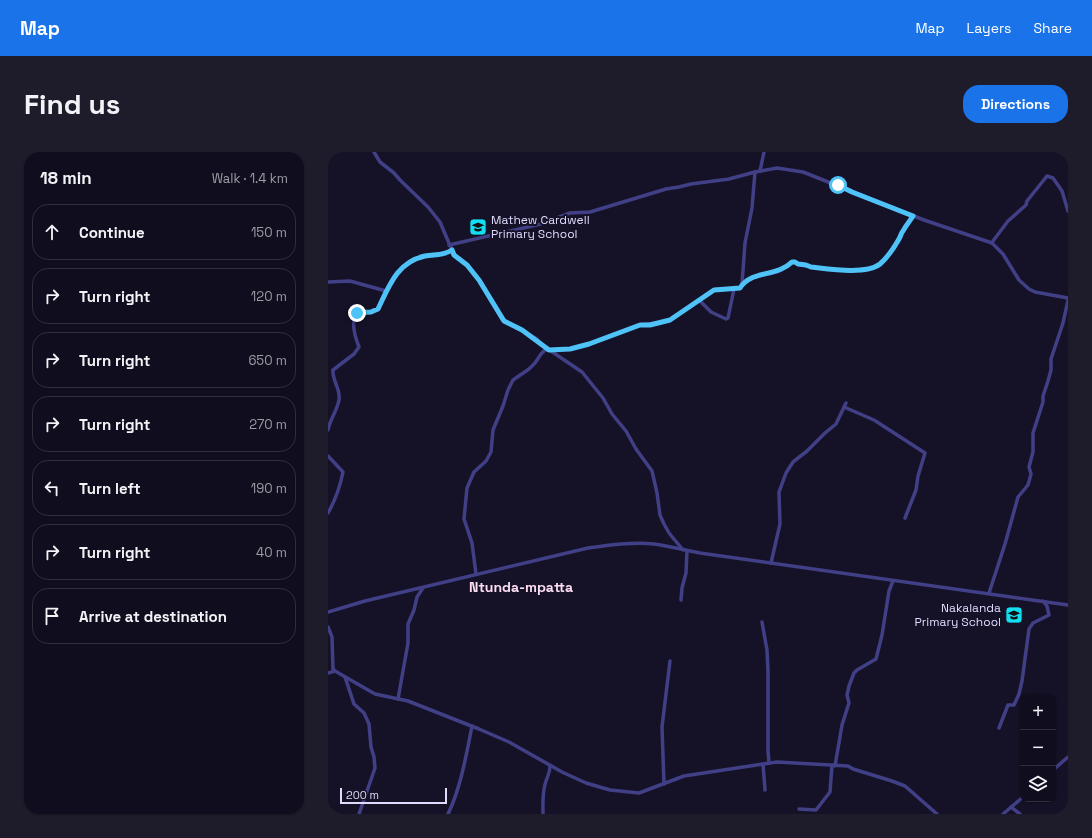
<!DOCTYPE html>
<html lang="en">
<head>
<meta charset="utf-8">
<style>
  body { margin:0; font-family:"Space Grotesk",sans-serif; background:#1e1c2b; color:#f1f3f6 }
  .controls { position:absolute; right:12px; bottom:12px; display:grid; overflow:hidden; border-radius:8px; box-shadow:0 1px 3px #0004 }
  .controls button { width:36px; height:36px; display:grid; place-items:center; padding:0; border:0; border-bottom:1px solid #302e3c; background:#100e1e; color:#f1f3f6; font:20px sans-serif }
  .scale { position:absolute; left:12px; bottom:10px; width:107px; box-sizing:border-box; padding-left:4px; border:2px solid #dedbfd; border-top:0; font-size:11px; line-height:14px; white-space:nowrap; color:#dedbfd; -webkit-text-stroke:3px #151228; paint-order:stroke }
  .stop { position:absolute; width:12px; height:12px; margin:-9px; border:3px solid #4fc3f7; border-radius:50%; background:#fff }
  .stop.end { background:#4fc3f7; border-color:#fff; box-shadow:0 1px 4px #0008 }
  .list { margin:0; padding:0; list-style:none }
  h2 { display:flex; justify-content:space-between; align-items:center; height:52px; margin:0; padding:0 16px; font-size:17px }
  h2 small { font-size:13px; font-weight:400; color:#9c9ca4 }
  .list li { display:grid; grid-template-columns:26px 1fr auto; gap:12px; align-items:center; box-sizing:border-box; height:56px; margin:0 8px 8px; padding:0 8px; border:1px solid #302e3c; border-radius:16px }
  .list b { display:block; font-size:15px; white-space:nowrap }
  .list em { font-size:13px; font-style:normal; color:#9c9ca4 }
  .icon { flex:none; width:22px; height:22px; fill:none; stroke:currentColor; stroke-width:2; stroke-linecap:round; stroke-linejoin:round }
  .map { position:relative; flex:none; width:740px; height:662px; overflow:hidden; border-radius:16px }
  header { display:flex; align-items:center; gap:24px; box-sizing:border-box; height:56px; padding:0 20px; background:#1a73e8; color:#fff }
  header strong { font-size:19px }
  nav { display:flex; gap:22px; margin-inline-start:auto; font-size:14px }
  .intro { display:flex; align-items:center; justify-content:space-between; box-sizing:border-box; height:96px; padding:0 24px }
  h1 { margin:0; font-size:28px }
  .button { padding:10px 18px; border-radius:16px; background:#1a73e8; color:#fff; font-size:14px; font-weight:700 }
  main { display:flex; gap:24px; padding:0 24px }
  aside { flex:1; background:#100e1e; border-radius:16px; box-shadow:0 1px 3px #0004 }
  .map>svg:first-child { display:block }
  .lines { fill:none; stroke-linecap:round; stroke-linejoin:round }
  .street { stroke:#413f85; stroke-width:3.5 }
  .route { stroke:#4fc3f7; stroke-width:5 }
  .labels { text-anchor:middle; stroke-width:4; stroke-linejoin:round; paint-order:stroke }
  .poi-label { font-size:12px; fill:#dedbfd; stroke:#151228; text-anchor:start }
  .quarter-label { font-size:14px; font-weight:bold; fill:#fdddf2; stroke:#151228 }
</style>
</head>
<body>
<header>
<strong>Map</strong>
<nav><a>Map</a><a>Layers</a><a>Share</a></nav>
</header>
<div class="intro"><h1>Find us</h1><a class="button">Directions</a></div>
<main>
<aside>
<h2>18 min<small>Walk · 1.4 km</small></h2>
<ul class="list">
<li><svg class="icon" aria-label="ahead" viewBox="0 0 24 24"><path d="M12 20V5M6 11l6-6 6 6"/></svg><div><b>Continue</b></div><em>150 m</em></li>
<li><svg class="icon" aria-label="right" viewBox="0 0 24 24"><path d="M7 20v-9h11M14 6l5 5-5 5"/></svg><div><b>Turn right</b></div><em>120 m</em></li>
<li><svg class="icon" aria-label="right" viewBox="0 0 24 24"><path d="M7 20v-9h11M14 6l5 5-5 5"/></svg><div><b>Turn right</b></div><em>650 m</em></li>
<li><svg class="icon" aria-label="right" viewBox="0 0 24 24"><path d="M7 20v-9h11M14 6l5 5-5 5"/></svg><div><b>Turn right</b></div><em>270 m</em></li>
<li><svg class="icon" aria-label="left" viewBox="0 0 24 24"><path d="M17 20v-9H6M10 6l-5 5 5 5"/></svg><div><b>Turn left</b></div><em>190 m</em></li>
<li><svg class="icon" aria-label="right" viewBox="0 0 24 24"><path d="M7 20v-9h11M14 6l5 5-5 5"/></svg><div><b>Turn right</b></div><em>40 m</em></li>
<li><svg class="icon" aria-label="arrive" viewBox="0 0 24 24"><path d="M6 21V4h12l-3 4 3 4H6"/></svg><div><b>Arrive at destination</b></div></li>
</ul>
</aside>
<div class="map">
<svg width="740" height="662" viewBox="0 0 740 662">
  <rect width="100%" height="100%" fill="#151228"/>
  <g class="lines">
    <!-- street -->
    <g class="street">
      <path d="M 46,0 L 52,10 L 66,21 L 72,28 L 100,55 L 112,70 L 126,103 L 139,113 L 151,128 L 174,167 L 209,187 L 214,193 L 254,220 L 275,246 L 284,262 L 298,279 L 308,297 L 324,319 L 329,341 L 332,363 L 336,372 L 341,381 L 355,398"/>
      <path d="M 432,19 L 436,0"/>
      <path d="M 664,91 L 665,89 L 680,69 L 698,53 L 699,49 L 719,24 L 725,26 L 734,39 L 740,59"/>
      <path d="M 121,93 L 213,72 L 242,61 L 262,60 L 338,37 L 351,35 L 363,32 L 401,27 L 427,20 L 449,16 L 475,20 L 596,68 L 664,91 L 675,102 L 691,128 L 701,137 L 707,140 L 740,146"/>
      <path d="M 0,130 L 22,129 L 58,139"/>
      <path d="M 414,132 L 417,91 L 424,56 L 427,20"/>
      <path d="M 371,148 L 383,160 L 398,167 L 400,166 L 406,137"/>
      <path d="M 516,255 L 546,268 L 597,301 L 590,324 L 588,338 L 577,366"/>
      <path d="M 0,278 C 2,267 9,259 11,248 C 13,237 4,229 5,218 L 26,202 L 31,195 C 27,185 22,170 29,161 L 43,160 L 50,157 C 61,134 69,110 97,104 C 106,102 115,103 124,98"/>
      <path d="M 0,304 L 15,320 C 12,335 8,347 0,361"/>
      <path d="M 443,411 L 452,372 L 451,340 L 458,321 L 465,310 L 479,299 L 497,281 L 508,272 L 518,251"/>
      <path d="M 148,422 L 144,391 L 136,367 L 139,336 L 146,320 L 158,309 L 163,300 L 165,278 L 175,254 L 180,238 L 185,228 L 201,217 L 207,211 L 213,202 L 217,198 L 242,197 L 261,192 L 312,173 L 336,170 L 342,168 L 386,138 L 412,136 C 419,124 433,124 445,121 C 452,120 460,114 464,110 L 483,115 L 522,119 L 546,116 L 553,111 L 560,103 L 570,89 L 574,81 L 580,73 L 585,64"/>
      <path d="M 661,441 L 677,392 L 690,345 L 700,333 L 703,322 L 701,315 L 705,300 L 705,281 L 715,250 L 715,244 L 720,229 L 723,218 L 723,207 L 735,171 L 740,148"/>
      <path d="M 353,448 L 354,436 L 358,421 L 359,399"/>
      <path d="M 0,460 L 37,449 L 260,396 C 282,393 303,390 326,392 C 341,394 356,398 372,401 L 740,453"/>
      <path d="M 434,470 L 439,498 L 440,519 L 440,599 L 441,611"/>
      <path d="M 0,475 L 4,485 L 5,517 L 7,519 L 47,542 L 80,549 L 151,577 L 181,590 L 234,620 L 258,631 L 282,638 L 311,641 L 356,624 L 435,612 L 449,610 L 520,614 L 525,617 L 564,629 L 577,634 L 609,662"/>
      <path d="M 0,521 L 7,519"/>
      <path d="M 17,525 L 26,552 L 36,561 L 41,572 L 43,595 L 46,605 L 47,616 L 31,662"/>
      <path d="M 70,547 L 80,491 L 80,472 L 86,458 L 89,445 L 95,436"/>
      <path d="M 671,576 L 680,553 L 686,553 L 691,542 L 694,529 L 701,477 L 705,471 L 721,463 L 719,454 L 715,449"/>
      <path d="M 435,612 L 437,638"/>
      <path d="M 507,614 L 514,573 L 521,551 L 519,543 L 521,534 L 526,521 L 529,518 L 548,507 L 554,483 L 561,439 L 565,429"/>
      <path d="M 725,618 L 740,605"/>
      <path d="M 336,632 L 334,575 L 342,509"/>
      <path d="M 683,655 L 692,662"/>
      <path d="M 471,657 L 488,658 L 502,640 L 504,613"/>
      <path d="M 120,662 C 133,635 138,604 144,574"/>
      <path d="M 215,662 C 215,651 214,640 218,629 C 220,623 222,621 222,614"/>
      <path d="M 675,662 L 695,645"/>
    </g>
  </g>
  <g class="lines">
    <!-- route -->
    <path class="route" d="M 29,161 L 43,160 L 50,157 C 61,134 69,110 97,104 C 106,102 115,104 124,98 L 126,103 L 139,113 L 151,128 L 176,169 L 194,178 L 221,198 L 242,197 L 261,192 L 312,173 L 322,173 L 342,168 L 386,138 L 412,136 C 423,118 449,125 464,110 L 467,110 L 470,112 L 478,113 L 483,115 C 501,117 538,123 552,112 C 559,106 567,94 571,87 C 573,84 573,81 575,79 C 578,73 582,69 585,64 L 524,40 L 510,33"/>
  </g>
  <!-- icons -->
  <defs>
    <g id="school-square" transform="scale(0.9)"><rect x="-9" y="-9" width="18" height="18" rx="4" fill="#12e0f2" stroke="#151228"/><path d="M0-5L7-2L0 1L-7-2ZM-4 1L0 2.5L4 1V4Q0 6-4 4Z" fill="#111"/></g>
  </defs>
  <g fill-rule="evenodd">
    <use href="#school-square" x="150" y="75"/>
    <use href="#school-square" x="686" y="463"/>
  </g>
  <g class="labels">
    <!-- poi labels -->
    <g class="poi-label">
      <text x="163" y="72">Mathew Cardwell<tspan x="163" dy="14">Primary School</tspan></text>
      <text x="673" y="460" text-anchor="end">Nakalanda<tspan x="673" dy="14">Primary School</tspan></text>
    </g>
    <!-- quarter labels -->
    <g class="quarter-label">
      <text x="193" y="440">Ntunda-mpatta</text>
    </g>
  </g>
</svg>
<div class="controls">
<button>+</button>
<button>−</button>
<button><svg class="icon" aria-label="layers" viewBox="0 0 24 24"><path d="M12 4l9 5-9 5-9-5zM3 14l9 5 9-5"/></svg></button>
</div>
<div class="scale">200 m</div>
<div class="stop" style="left:510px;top:33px"></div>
<div class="stop end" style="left:29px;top:161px"></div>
</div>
</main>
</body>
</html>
